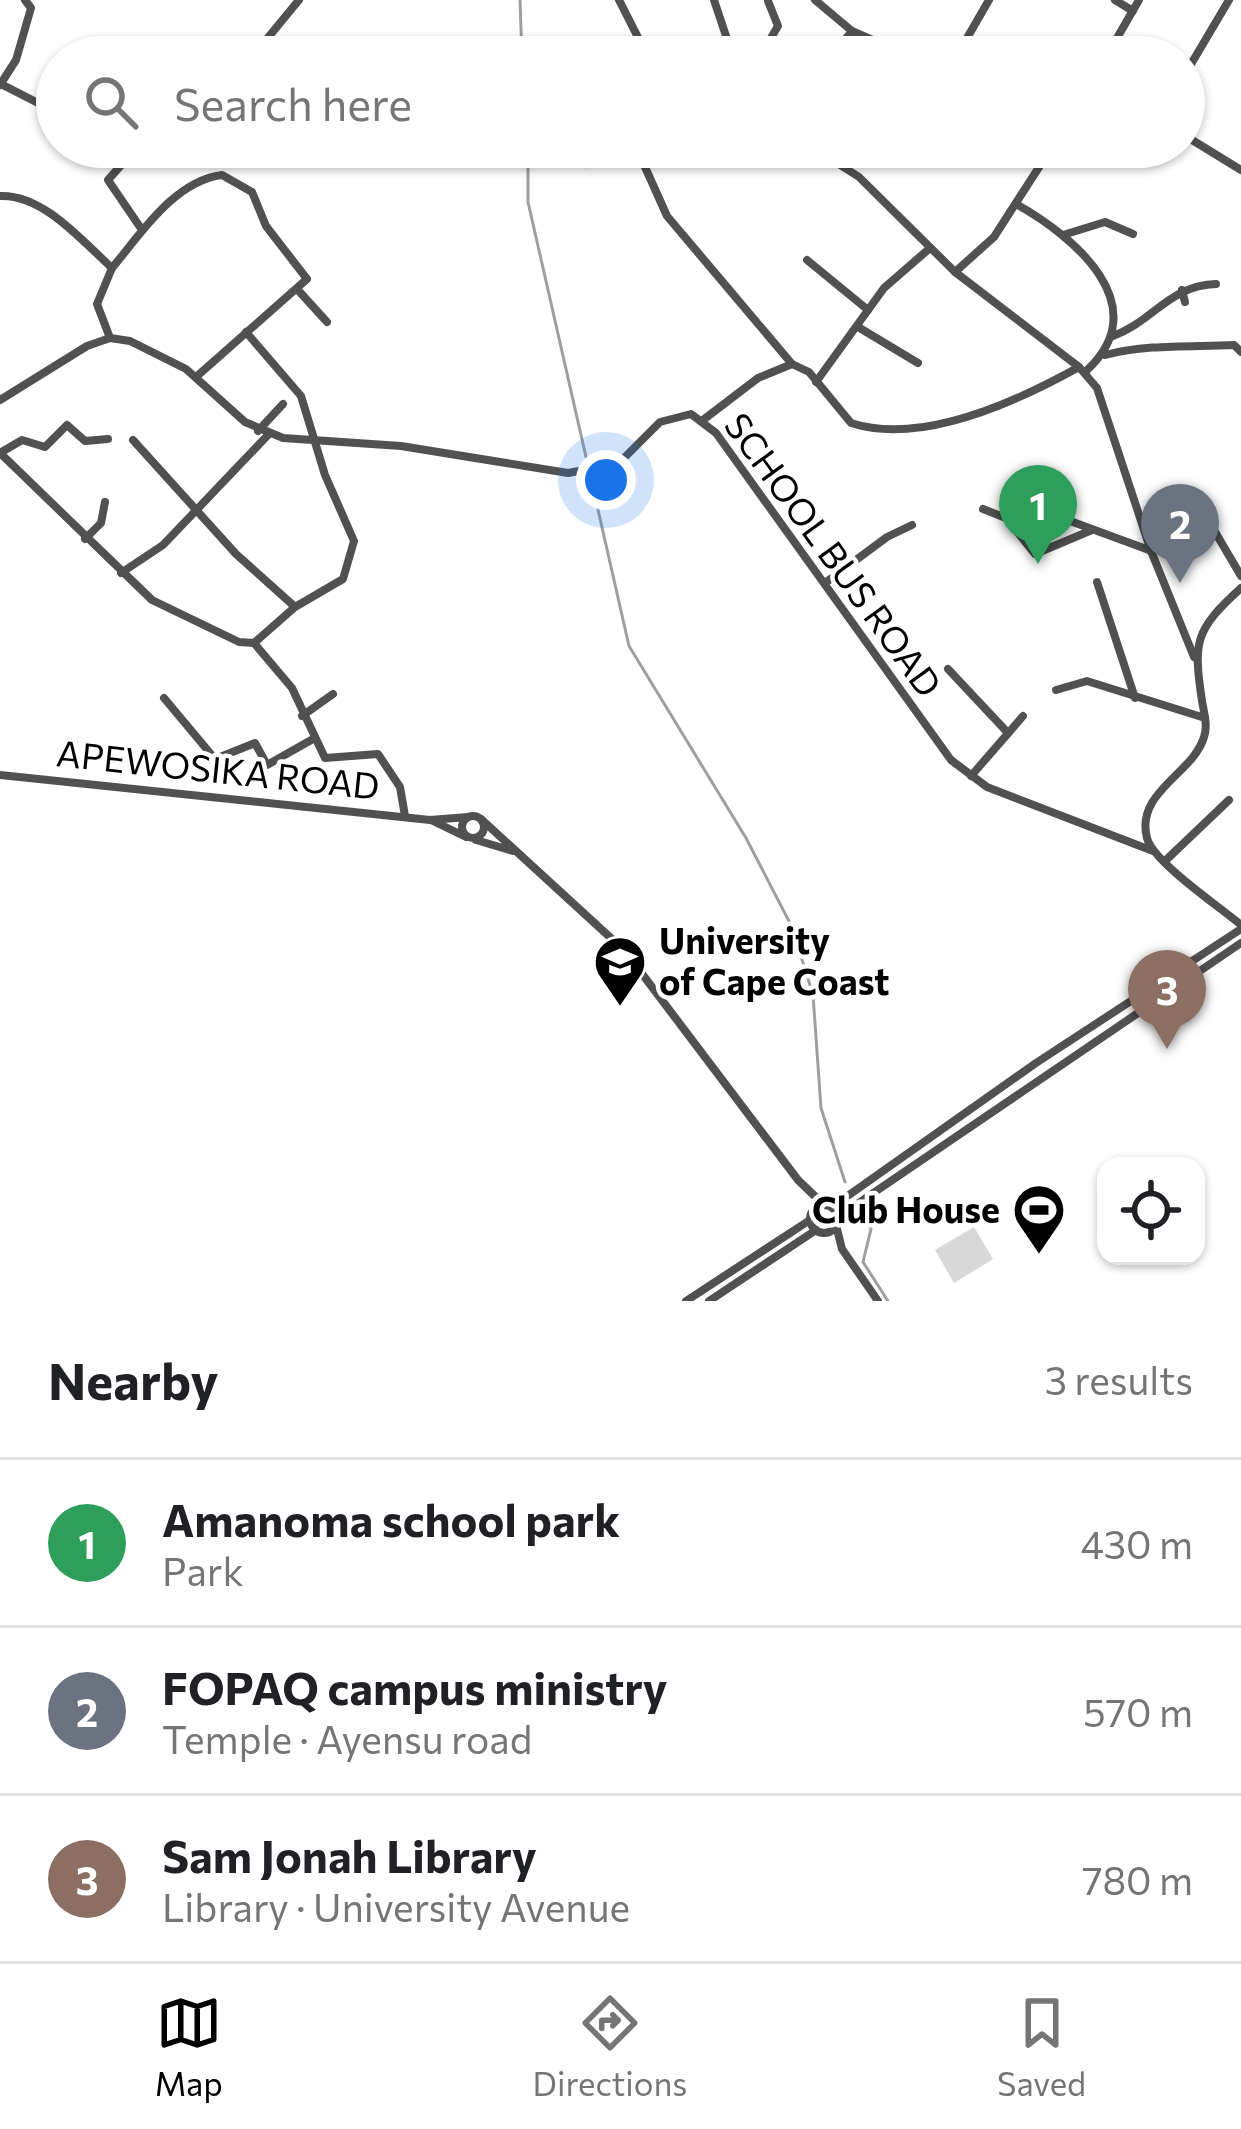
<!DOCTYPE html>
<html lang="en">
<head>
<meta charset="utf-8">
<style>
  body { margin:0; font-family:Commissioner,sans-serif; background:#f2f2f2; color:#202124 }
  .controls { position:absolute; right:36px; bottom:36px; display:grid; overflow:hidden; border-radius:24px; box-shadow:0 3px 9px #0004 }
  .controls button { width:108px; height:108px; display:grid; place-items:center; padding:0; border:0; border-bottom:3px solid #e0e0e0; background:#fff; color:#202124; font:60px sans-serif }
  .you { position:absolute; left:606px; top:480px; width:42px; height:42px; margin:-30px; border:9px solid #fff; border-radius:50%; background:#1a73e8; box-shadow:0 0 0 18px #1a73e833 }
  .badge { display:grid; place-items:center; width:78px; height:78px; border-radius:50%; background:#000; color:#fff; font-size:39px; font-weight:700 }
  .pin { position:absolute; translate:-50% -99px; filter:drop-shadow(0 3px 6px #0008) }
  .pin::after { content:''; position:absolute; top:63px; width:42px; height:36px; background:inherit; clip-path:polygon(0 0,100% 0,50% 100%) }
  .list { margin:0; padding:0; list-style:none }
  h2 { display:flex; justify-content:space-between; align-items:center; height:156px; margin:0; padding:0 48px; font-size:51px }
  h2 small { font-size:39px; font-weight:400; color:#757577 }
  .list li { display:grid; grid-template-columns:78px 1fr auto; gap:36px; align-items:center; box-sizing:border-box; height:168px; padding:0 48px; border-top:3px solid #e0e0e0 }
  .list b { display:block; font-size:45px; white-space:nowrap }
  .list p { margin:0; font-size:39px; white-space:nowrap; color:#757577 }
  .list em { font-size:39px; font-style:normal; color:#757577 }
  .icon { flex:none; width:66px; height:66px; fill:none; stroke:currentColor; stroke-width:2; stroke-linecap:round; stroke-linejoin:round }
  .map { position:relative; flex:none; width:1241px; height:1301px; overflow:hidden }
  .search { position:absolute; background:#fff; box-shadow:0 3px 9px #0004; left:36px; right:36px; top:36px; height:132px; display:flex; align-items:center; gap:30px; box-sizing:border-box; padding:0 42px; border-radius:66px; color:#757577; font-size:45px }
  .sheet { height:660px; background:#fff }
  nav { display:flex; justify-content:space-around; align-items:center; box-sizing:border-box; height:168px; border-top:3px solid #e0e0e0; background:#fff; font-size:33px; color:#757577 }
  nav a { display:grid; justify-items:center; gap:6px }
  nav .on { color:#000 }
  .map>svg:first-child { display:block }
  .green { fill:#d8d8d8 }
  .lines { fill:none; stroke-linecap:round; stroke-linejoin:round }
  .stream { stroke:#9f9f9f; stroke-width:3 }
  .street { stroke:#515151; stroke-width:8 }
  .labels { text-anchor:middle; stroke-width:9; stroke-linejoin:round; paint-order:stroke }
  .street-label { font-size:36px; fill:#000; stroke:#fff }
  .poi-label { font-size:36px; font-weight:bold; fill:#000; stroke:#fff; text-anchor:start }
</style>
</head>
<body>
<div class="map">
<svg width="1241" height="1301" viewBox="0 0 1241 1301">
  <rect width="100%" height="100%" fill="#fff"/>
  <!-- green -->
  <path class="green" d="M 974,1227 L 993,1259 L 954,1283 L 935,1250 Z"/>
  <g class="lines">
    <!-- stream -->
    <g class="stream">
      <path d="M 520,0 L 522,57"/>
      <path d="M 528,147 L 528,202 L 629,646 L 746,838 L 792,927 L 813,995 L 821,1108 L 845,1182"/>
      <path d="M 860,1211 L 871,1229 L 863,1262 L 888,1301"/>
    </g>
    <!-- street -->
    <g class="street">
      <path d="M 619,0 L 648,57"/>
      <path d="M 714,0 L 733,57"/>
      <path d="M 815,0 L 852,31 L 911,57"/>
      <path d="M 1115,0 L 1133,11"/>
      <path d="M 79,57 L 82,57"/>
      <path d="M 91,57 L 143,49 L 153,57"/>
      <path d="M 252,57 L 299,0"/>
      <path d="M 760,57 L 778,26 L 768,1"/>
      <path d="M 831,57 L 852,31"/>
      <path d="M 956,57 L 989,0"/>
      <path d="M 1106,57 L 1139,0"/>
      <path d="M 1184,76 L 1229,0"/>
      <path d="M 1,84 L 44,106 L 57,88"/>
      <path d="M 0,85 L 16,60 L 31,8 L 25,0"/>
      <path d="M 1184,135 L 1241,170"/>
      <path d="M 137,147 L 108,180 L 140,227"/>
      <path d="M 636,147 L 667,216 L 792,364"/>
      <path d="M 700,147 L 703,151"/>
      <path d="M 812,147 L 859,177 L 955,272 L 994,237 L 1052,147"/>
      <path d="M 1073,147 L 1111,162 L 1140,147"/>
      <path d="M 586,164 L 626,147"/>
      <path d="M 0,196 C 43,194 82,241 112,268 L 97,304 L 110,338"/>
      <path d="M 1016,204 C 1075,237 1157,306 1086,371"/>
      <path d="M 1063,235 L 1105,222 L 1133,234"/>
      <path d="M 807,260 L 868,310"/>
      <path d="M 112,268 C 140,235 174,181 222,175 L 252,192 L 266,226 L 307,279 L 196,377"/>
      <path d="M 955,272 L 1079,367"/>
      <path d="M 297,289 L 327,322"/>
      <path d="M 1182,290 L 1185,302"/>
      <path d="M 858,327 L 918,363"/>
      <path d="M 1113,336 C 1152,322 1170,285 1216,284"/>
      <path d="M 1105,355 C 1147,344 1191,347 1234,345 L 1241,352"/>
      <path d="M 816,382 L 884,288 L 930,248"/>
      <path d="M 0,400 L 87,346 L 110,338 L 130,341 L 186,369 L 245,422 L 283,438 L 401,446 L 568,473 L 618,464 L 660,422 L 691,414 L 716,433 L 951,760 L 987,787 L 1153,851"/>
      <path d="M 703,420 L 758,378 L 792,364 L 809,372 L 851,423 C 922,446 1018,401 1079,367 L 1097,388 L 1151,551 L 1194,657"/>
      <path d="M 258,431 L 283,404"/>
      <path d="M 133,440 L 236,554 L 294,606"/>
      <path d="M 0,453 L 152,600 L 239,642 L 254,643 L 295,607 L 343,579 L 354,541 L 325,475 L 301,396 L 246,332"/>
      <path d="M 0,453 L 22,440 L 45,447 L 67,425 L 85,441 L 108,439"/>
      <path d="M 1198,503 L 1241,576"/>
      <path d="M 983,509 L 1006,518 L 1035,554 L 1092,530"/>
      <path d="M 1043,511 L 1149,550"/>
      <path d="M 85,539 L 101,523 L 105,502"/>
      <path d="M 121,573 L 163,545 L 268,435"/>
      <path d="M 1097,582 L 1135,698"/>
      <path d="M 825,583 L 887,537 L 912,525"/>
      <path d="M 1241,588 C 1195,630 1193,641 1202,701 C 1204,713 1208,726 1204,737 C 1193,774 1135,792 1147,838 C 1153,862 1220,907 1241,925"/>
      <path d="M 254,643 L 292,688 L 325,758 L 378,754 L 400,787 L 405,816"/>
      <path d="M 948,669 L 1008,733"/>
      <path d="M 1056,690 L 1087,681 L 1205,718"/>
      <path d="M 164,698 L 215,759 L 255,743 L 267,765 L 313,739"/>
      <path d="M 302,716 L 333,694"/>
      <path d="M 0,775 L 430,820 L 468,817"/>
      <path d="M 971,776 L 1023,716"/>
      <circle cx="473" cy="827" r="11"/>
      <path d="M 481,819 L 624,950 L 798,1180 L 824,1205"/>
      <path d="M 431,820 L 466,837"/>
      <path d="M 476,840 L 513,851"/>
      <path d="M 1165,861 L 1229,800"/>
      <circle cx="824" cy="1219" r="14"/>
      <path d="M 832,1207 L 1036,1063 L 1241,929"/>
      <path d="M 838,1217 L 1241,943"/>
      <path d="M 836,1225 L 842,1249 L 878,1301"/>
      <path d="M 686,1301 L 810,1220"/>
      <path d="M 709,1301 L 816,1230"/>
    </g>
  </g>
  <!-- icons -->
  <defs>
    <g id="university-pin" transform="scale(2.7)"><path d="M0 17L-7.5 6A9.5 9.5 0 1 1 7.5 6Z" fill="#000" stroke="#fff"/><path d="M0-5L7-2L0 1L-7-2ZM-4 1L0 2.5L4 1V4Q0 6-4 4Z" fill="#fff"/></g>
    <g id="stadium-pin" transform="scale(2.7)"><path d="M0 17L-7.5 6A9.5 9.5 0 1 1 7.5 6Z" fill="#000" stroke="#fff"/><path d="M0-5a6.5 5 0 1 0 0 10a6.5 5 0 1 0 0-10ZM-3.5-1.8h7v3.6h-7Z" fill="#fff"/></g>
  </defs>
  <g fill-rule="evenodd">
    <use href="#university-pin" x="620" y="962"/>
    <use href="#stadium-pin" x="1039" y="1210"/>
  </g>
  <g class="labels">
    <!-- street labels -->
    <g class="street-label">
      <text transform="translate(833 555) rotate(54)" y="13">SCHOOL BUS ROAD</text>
      <text transform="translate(218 770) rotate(6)" y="13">APEWOSIKA ROAD</text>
    </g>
    <!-- poi labels -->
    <g class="poi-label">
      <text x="659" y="954">University<tspan x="659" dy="41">of Cape Coast</tspan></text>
      <text x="1000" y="1223" text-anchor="end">Club House</text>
    </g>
  </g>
</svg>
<div class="controls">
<button><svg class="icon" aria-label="locate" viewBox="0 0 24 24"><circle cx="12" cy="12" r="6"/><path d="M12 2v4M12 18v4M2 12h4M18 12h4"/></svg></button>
</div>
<div class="you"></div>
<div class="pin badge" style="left:1038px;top:564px;background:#2e9e5b">1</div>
<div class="pin badge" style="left:1180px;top:583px;background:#6b7280">2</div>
<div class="pin badge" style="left:1167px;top:1049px;background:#8d6e63">3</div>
<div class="search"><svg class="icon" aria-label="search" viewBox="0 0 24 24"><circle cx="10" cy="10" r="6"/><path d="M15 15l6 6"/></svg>Search here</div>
</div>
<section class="sheet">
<h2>Nearby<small>3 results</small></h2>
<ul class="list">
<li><span class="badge" style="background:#2e9e5b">1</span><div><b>Amanoma school park</b><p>Park</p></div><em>430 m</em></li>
<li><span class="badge" style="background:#6b7280">2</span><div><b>FOPAQ campus ministry</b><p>Temple · Ayensu road</p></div><em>570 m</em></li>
<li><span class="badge" style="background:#8d6e63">3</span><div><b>Sam Jonah Library</b><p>Library · University Avenue</p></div><em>780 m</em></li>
</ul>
</section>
<nav>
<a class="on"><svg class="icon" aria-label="map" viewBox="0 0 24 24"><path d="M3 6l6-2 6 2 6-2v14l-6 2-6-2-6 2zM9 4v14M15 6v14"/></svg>Map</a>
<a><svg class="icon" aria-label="directions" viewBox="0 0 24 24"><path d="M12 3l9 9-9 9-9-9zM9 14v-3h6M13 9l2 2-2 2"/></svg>Directions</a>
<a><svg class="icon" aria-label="saved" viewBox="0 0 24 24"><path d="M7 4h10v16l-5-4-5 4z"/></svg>Saved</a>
</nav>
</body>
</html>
